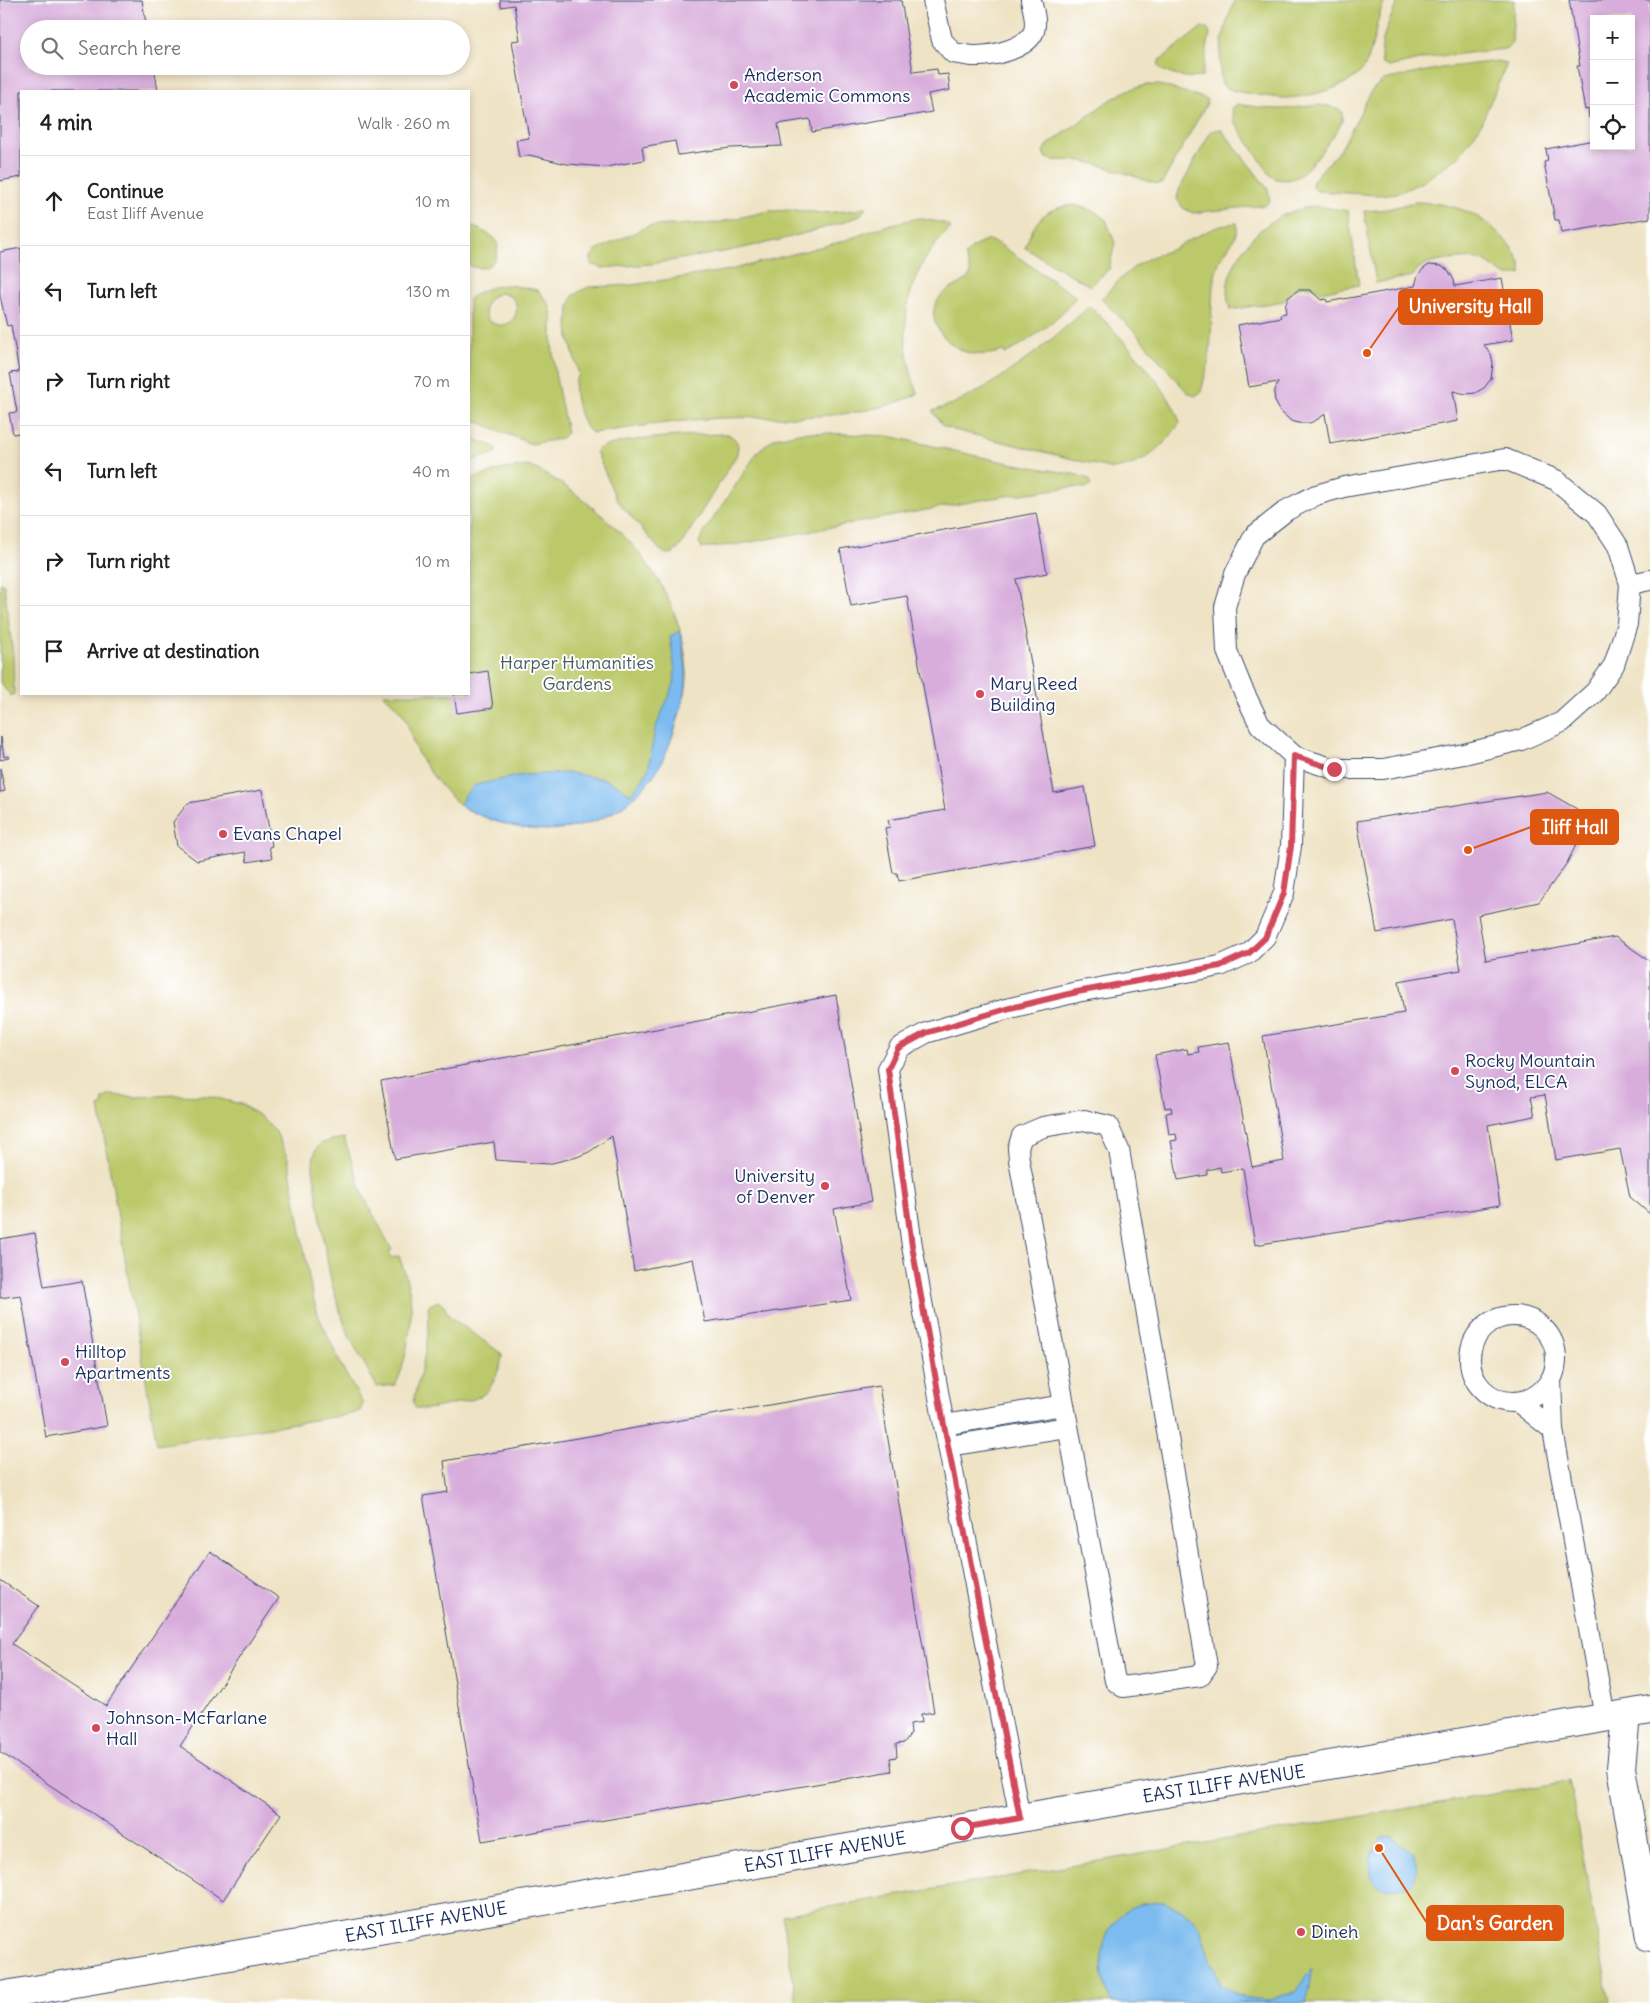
<!DOCTYPE html>
<html lang="en">
<head>
<meta charset="utf-8">
<style>
  body { margin:0; font-family:Delius,sans-serif; background:#f6f6f6; color:#222 }
  .controls { position:absolute; right:15px; top:15px; display:grid; overflow:hidden; border-radius:0px; box-shadow:0 2px 8px #0003 }
  .controls button { width:45px; height:45px; display:grid; place-items:center; padding:0; border:0; border-bottom:1px solid #e0e0e0; background:#fff; color:#222; font:25px sans-serif }
  .stop { position:absolute; width:15px; height:15px; margin:-11px; border:4px solid #d1495b; border-radius:50%; background:#fff }
  .stop.end { background:#d1495b; border-color:#fff; box-shadow:0 1px 5px #0008 }
  .list { margin:0; padding:0; list-style:none }
  h2 { display:flex; justify-content:space-between; align-items:center; height:65px; margin:0; padding:0 20px; font-size:21px }
  h2 small { font-size:16px; font-weight:400; color:#767676 }
  .list li { display:grid; grid-template-columns:32px 1fr auto; gap:15px; align-items:center; box-sizing:border-box; height:90px; padding:0 20px; border-top:1px solid #e0e0e0 }
  .list b { display:block; font-size:19px; white-space:nowrap }
  .list p { margin:0; font-size:16px; white-space:nowrap; color:#767676 }
  .list em { font-size:16px; font-style:normal; color:#767676 }
  .icon { flex:none; width:28px; height:28px; fill:none; stroke:currentColor; stroke-width:2; stroke-linecap:round; stroke-linejoin:round }
  .map { position:relative; flex:none; width:1650px; height:2003px; overflow:hidden }
  .search { position:absolute; background:#fff; box-shadow:0 2px 8px #0003; left:20px; top:20px; width:450px; height:55px; display:flex; align-items:center; gap:12px; box-sizing:border-box; padding:0 18px; border-radius:28px; color:#767676; font-size:19px }
  .panel { position:absolute; background:#fff; box-shadow:0 2px 8px #0003; left:20px; top:90px; width:450px; height:605px; border-radius:0px }
  .map>svg:first-child { display:block }
  .green { fill:#bcc96b; stroke:#6c7c64; fill-rule:evenodd }
  .water { fill:#7bbbef; stroke:#4b75a6 }
  .building { fill:#d8addc }
  .lines { fill:none; stroke-linecap:round; stroke-linejoin:round }
  .service-casing { stroke:#3b4a6d; stroke-width:22 }
  .minor-casing { stroke:#3b4a6d; stroke-width:30 }
  .tertiary-casing { stroke:#3b4a6d; stroke-width:30 }
  .service { stroke:#fff; stroke-width:20 }
  .minor { stroke:#fff; stroke-width:28 }
  .tertiary { stroke:#fff; stroke-width:28 }
  .route { stroke:#d1495b; stroke-width:6 }
  .poi-dot { fill:#d1495b; stroke:#fff; stroke-width:2 }
  .labels { text-anchor:middle; stroke-width:4; stroke-linejoin:round; paint-order:stroke }
  .poi-label { font-size:18px; fill:#1b2f5e; stroke:#fff; text-anchor:start }
  .park-label { font-size:18px; fill:#4b5d62; stroke:#fff }
  .street-label { font-size:18px; fill:#1b2f5e; stroke:#fff }
  .leader { fill:none; stroke:#de5710; stroke-width:2 }
  .callout-dot { fill:#de5710; stroke:#fff; stroke-width:2 }
  .callout { fill:#de5710; stroke:#de5710; stroke-width:2 }
  .callout-label { font-size:19px; text-anchor:middle; font-weight:bold; fill:#fff }
</style>
</head>
<body>
<div class="map">
<svg width="1650" height="2003" viewBox="0 0 1650 2003">
  <rect width="100%" height="100%" fill="#fff"/>
  <filter id="ink" filterUnits="userSpaceOnUse"><feTurbulence type="fractalNoise" baseFrequency=".02" numOctaves="2"/><feDisplacementMap in="SourceGraphic" scale="10" xChannelSelector="R" yChannelSelector="G"/><feConvolveMatrix kernelMatrix="1 2 1 2 8 2 1 2 1" color-interpolation-filters="sRGB"/></filter>
  <filter id="wash" filterUnits="userSpaceOnUse"><feTurbulence type="fractalNoise" baseFrequency=".0096" numOctaves="4" result="noise"/><feDisplacementMap in="SourceGraphic" scale="20" xChannelSelector="R" yChannelSelector="G"/><feGaussianBlur stdDeviation="1.12" result="paint"/><feColorMatrix in="noise" values="0 0 0 0 0 0 0 0 0 0 0 0 0 0 0 0 0 1.4 0 .05"/><feComposite in="paint" operator="in"/></filter>
  <g filter="url(#wash)">
    <rect width="100%" height="100%" fill="#efe3c5"/>
    <!-- green -->
    <g class="green">
      <path d="M 1235,0 L 1385,0 C 1375,21 1375,46 1365,66 C 1355,87 1303,99 1281,98 C 1271,97 1261,95 1251,94 C 1241,92 1229,91 1222,85 C 1216,57 1224,25 1235,0 Z"/>
      <path d="M 1399,0 L 1514,0 L 1512,42 L 1509,47 L 1504,49 L 1432,57 L 1389,67 L 1382,64 C 1378,43 1390,18 1399,0 Z"/>
      <path d="M 1202,27 L 1207,29 L 1210,33 L 1202,77 C 1190,79 1166,76 1158,66 L 1159,61 Z"/>
      <path d="M 1498,61 L 1507,64 L 1479,128 L 1459,156 L 1424,181 L 1399,193 L 1377,195 L 1317,191 L 1312,186 L 1313,180 L 1342,147 L 1372,90 L 1384,80 L 1441,68 Z"/>
      <path d="M 1146,85 L 1160,85 L 1207,99 L 1207,103 L 1162,183 L 1157,184 C 1132,176 1108,166 1082,161 C 1070,159 1055,163 1045,157 L 1043,151 L 1048,145 L 1107,102 L 1128,90 Z"/>
      <path d="M 1237,104 C 1251,106 1265,109 1280,109 C 1299,109 1326,99 1342,112 C 1342,115 1343,120 1341,123 C 1336,134 1307,172 1297,177 C 1288,181 1278,181 1271,176 L 1234,121 L 1232,108 Z"/>
      <path d="M 1221,129 L 1268,189 L 1270,200 L 1266,205 L 1193,213 L 1183,208 L 1177,199 L 1179,190 L 1211,131 Z"/>
      <path d="M 1414,202 C 1432,202 1451,205 1468,212 C 1486,219 1525,252 1521,274 L 1508,276 C 1497,272 1490,262 1478,259 C 1466,257 1435,261 1424,265 C 1419,268 1416,271 1413,276 L 1376,283 L 1364,211 L 1388,209 Z"/>
      <path d="M 1074,205 L 1094,211 L 1106,220 L 1115,243 L 1109,269 L 1090,286 L 1025,248 C 1034,221 1045,207 1074,205 Z"/>
      <path d="M 865,206 L 865,210 L 860,215 L 842,223 L 780,240 L 724,252 L 651,264 L 602,268 L 591,264 L 591,257 L 596,250 L 649,226 L 716,223 L 769,211 L 795,210 L 822,213 L 858,210 Z"/>
      <path d="M 1317,206 L 1348,211 L 1359,285 L 1320,292 C 1307,281 1292,286 1284,301 L 1230,310 C 1228,301 1226,292 1228,283 C 1229,275 1233,268 1236,261 C 1253,230 1282,209 1317,206 Z"/>
      <path d="M 918,218 L 944,223 L 951,228 C 903,272 895,335 918,394 C 857,422 788,416 722,418 C 679,420 636,427 593,433 L 586,428 C 580,414 568,387 579,375 L 569,338 L 568,325 L 569,307 L 573,296 L 580,291 L 589,287 L 632,285 L 730,270 L 840,242 L 888,225 Z"/>
      <path d="M 1237,223 C 1240,238 1223,251 1218,265 C 1209,292 1213,322 1210,350 C 1209,364 1204,378 1201,392 L 1195,396 L 1187,392 L 1135,332 L 1101,299 C 1114,286 1127,270 1144,261 C 1153,255 1164,253 1173,249 C 1194,238 1213,225 1237,223 Z"/>
      <path d="M 469,224 C 476,229 487,232 494,238 C 502,247 496,264 485,267 C 479,269 474,267 469,266 Z"/>
      <path d="M 988,240 L 999,244 L 1076,297 C 1060,319 1029,341 1005,354 L 1004,351 C 993,354 980,356 969,353 C 949,348 923,321 938,300 C 946,286 963,287 971,274 L 965,255 L 973,247 Z"/>
      <path d="M 509,285 L 538,290 L 549,304 L 552,315 L 552,344 L 555,373 L 567,433 L 560,439 L 531,444 L 469,418 L 469,299 C 482,289 492,286 509,285 ZM 501,293 C 530,298 514,338 489,321 C 481,308 486,296 501,293 Z"/>
      <path d="M 1090,306 C 1116,332 1171,389 1180,423 C 1162,449 1144,465 1113,469 L 954,430 L 943,426 L 932,411 C 987,396 1047,344 1090,306 Z"/>
      <path d="M 804,432 L 889,436 L 999,461 L 1077,475 L 1089,479 L 1091,485 L 1085,488 L 1072,487 L 992,498 L 740,544 L 702,548 L 699,542 L 703,534 L 759,450 L 775,438 Z"/>
      <path d="M 728,434 C 738,440 740,445 736,456 L 681,545 L 674,553 L 666,554 L 659,549 L 616,499 L 596,451 C 607,438 707,434 728,434 Z"/>
      <path d="M 469,437 L 493,446 L 496,448 L 496,453 L 469,462 Z"/>
      <path d="M 528,466 C 557,477 583,499 606,519 C 651,558 683,610 687,671 C 688,688 682,706 677,722 C 672,739 664,759 654,774 C 615,831 543,843 483,816 C 476,813 468,811 462,806 C 447,796 420,762 414,745 C 410,736 409,724 404,716 C 399,708 390,701 383,694 L 469,694 L 469,480 L 503,469 Z"/>
      <path d="M 0,583 L 4,585 L 13,655 L 14,694 L 11,696 L 0,683 Z"/>
      <path d="M 110,1095 L 136,1097 L 176,1095 L 209,1096 L 241,1104 L 261,1117 L 276,1132 L 288,1159 L 312,1294 L 319,1317 L 344,1371 L 363,1404 L 360,1411 L 352,1414 L 157,1445 L 99,1107 L 102,1106 L 103,1099 Z"/>
      <path d="M 344,1138 L 363,1195 L 392,1250 L 389,1253 L 391,1258 L 399,1256 C 405,1273 411,1291 411,1309 C 412,1326 404,1372 395,1385 L 377,1387 L 349,1336 L 340,1311 L 331,1281 L 325,1248 L 313,1168 C 313,1142 321,1142 344,1138 Z"/>
      <path d="M 438,1301 L 444,1306 L 449,1316 L 502,1354 C 502,1362 499,1368 496,1376 C 486,1401 472,1399 449,1405 C 438,1407 426,1411 415,1408 L 413,1402 C 420,1372 432,1337 428,1306 Z"/>
      <path d="M 1569,1781 L 1610,2003 L 797,2003 L 782,1915 Z"/>
    </g>
    <!-- water -->
    <g class="water">
      <path d="M 679,631 C 682,635 682,642 683,648 C 687,669 688,688 681,708 C 675,730 667,756 654,775 C 606,839 526,844 460,805 L 465,795 L 475,785 L 523,775 L 569,773 L 604,779 L 621,787 L 630,794 L 642,781 L 648,770 L 655,729 L 674,684 L 675,671 L 670,637 Z"/>
      <path d="M 1393,1836 C 1399,1845 1410,1847 1414,1857 C 1431,1893 1363,1903 1370,1863 C 1371,1854 1378,1847 1381,1838 Z"/>
      <path d="M 1164,1902 L 1186,1912 L 1200,1928 L 1211,1962 L 1221,1984 L 1246,1999 L 1267,2001 L 1295,1992 L 1312,1968 L 1306,2003 L 1112,2003 C 1096,1973 1097,1928 1130,1908 C 1139,1903 1153,1903 1164,1902 Z"/>
    </g>
    <g id="blocks">
      <!-- building -->
      <g class="building">
        <path d="M 0,0 L 142,0 L 147,29 L 29,29 L 29,66 L 154,66 L 158,91 L 21,91 L 21,177 L 0,181 Z"/>
        <path d="M 500,0 L 901,0 L 913,72 L 937,69 L 938,75 L 948,74 L 950,90 L 928,94 L 932,112 L 812,132 L 810,119 L 778,124 L 782,146 L 730,148 L 678,155 L 675,141 L 642,147 L 644,160 L 606,167 L 567,164 L 529,155 L 519,157 L 516,140 L 529,138 L 512,41 L 520,40 L 514,5 L 501,7 Z"/>
        <path d="M 1569,0 L 1650,0 L 1650,218 L 1561,233 L 1559,220 L 1555,220 L 1544,162 L 1548,161 L 1546,149 L 1594,140 L 1594,146 L 1631,146 L 1631,19 L 1594,19 L 1594,117 L 1589,118 L 1588,109 L 1585,110 L 1577,66 L 1580,66 Z"/>
        <path d="M 21,248 L 21,433 L 13,434 L 9,413 L 17,412 L 10,373 L 19,372 L 11,325 L 7,326 L 0,296 L 0,252 Z"/>
        <path d="M 1429,265 L 1441,266 L 1448,270 L 1454,280 L 1455,286 L 1502,278 L 1513,340 L 1484,345 L 1491,354 L 1493,363 L 1491,379 L 1484,388 L 1475,393 L 1466,394 L 1453,391 L 1458,421 L 1330,444 L 1325,414 L 1318,419 L 1310,423 L 1299,423 L 1291,421 L 1280,411 L 1275,401 L 1274,393 L 1278,382 L 1249,387 L 1238,325 L 1281,317 L 1280,314 L 1286,313 L 1285,306 L 1288,298 L 1298,290 L 1310,290 L 1321,300 L 1326,299 L 1327,302 L 1415,286 L 1418,275 L 1423,269 Z"/>
        <path d="M 1036,513 L 1047,573 L 1016,579 L 1018,590 L 1054,793 L 1085,787 L 1095,846 L 899,881 L 897,873 L 893,873 L 885,828 L 890,827 L 888,820 L 945,810 L 907,596 L 851,606 L 840,549 Z"/>
        <path d="M 488,671 L 493,708 L 457,713 L 454,694 L 469,694 L 469,674 Z"/>
        <path d="M 1,737 L 4,757 L 8,756 L 9,758 L 0,760 Z"/>
        <path d="M 0,768 L 5,791 L 0,792 Z"/>
        <path d="M 262,790 L 272,846 L 269,847 L 272,858 L 247,862 L 245,852 L 197,861 L 177,846 L 173,822 L 188,803 Z"/>
        <path d="M 1547,792 L 1577,809 L 1580,837 L 1567,863 L 1539,902 L 1478,915 L 1486,960 L 1615,937 L 1650,961 L 1650,1214 L 1630,1197 L 1620,1149 L 1556,1160 L 1545,1095 L 1531,1097 L 1535,1116 L 1488,1125 L 1500,1205 L 1255,1245 L 1243,1168 L 1221,1172 L 1220,1167 L 1207,1170 L 1207,1175 L 1178,1180 L 1171,1141 L 1177,1140 L 1176,1134 L 1169,1135 L 1166,1113 L 1172,1112 L 1171,1107 L 1165,1108 L 1155,1055 L 1187,1049 L 1188,1054 L 1199,1052 L 1198,1047 L 1229,1042 L 1252,1167 L 1284,1161 L 1263,1036 L 1404,1013 L 1399,981 L 1461,970 L 1452,919 L 1377,933 L 1357,821 Z"/>
        <path d="M 836,995 L 871,1202 L 834,1209 L 851,1300 L 705,1322 L 693,1259 L 634,1271 L 612,1136 L 589,1152 L 577,1157 L 548,1164 L 496,1160 L 494,1142 L 395,1159 L 381,1081 Z"/>
        <path d="M 35,1233 L 44,1287 L 82,1281 L 107,1426 L 46,1437 L 21,1295 L 0,1298 L 0,1239 Z"/>
        <path d="M 879,1386 L 934,1712 L 921,1714 L 922,1722 L 910,1724 L 911,1733 L 904,1743 L 896,1744 L 897,1757 L 890,1758 L 892,1771 L 482,1841 L 423,1496 L 448,1492 L 444,1461 Z"/>
        <path d="M 210,1551 L 279,1598 L 180,1746 L 281,1814 L 223,1900 L 0,1752 L 0,1580 L 39,1606 L 12,1644 L 106,1706 Z"/>
      </g>
    </g>
  </g>
  <g filter="url(#ink)">
    <use href="#blocks" fill-opacity="0" stroke="#3b4a6d" stroke-width="1"/>
    <g class="lines">
      <!-- service casing -->
      <g class="service-casing">
        <g id="service">
          <path d="M 933,0 L 942,40 L 953,53 C 961,54 969,56 976,56 C 993,56 1027,49 1034,31 C 1037,21 1033,10 1031,0"/>
          <path d="M 1505,459 L 1556,480 L 1597,514 L 1618,546 L 1630,584 L 1627,624 L 1614,665 L 1595,692 L 1562,722 L 1521,740 L 1464,754 L 1383,769 L 1334,769 L 1294,756 L 1260,725 L 1242,688 L 1227,651 L 1225,607 L 1235,574 L 1254,536 L 1287,510 L 1316,495 L 1344,487 Z"/>
          <path d="M 1630,584 L 1650,580"/>
          <path d="M 1084,1120 L 1108,1126 L 1119,1150 L 1207,1666 L 1200,1676 L 1123,1687 L 1115,1681 L 1019,1160 L 1018,1148 L 1022,1136 L 1043,1127 Z"/>
          <circle cx="1513" cy="1359" r="43"/>
          <path d="M 1551,1379 L 1553,1430 L 1605,1718"/>
          <path d="M 1518,1402 L 1553,1430"/>
          <path d="M 944,1425 L 1063,1405"/>
          <path d="M 949,1446 L 1067,1427"/>
          <path d="M 1020,1818 L 944,1425 L 912,1246 L 888,1069 L 899,1048 L 926,1033 L 1006,1009 L 1077,992 L 1220,966 L 1249,953 L 1265,937 L 1284,893 L 1291,846 L 1294,756"/>
        </g>
      </g>
      <!-- minor casing -->
      <g class="minor-casing">
        <path id="minor" d="M 1626,1715 L 1621,1768 L 1650,1937"/>
      </g>
      <!-- tertiary casing -->
      <g class="tertiary-casing">
        <path id="tertiary" d="M 0,1996 L 1020,1818 L 1650,1710"/>
      </g>
      <!-- service -->
      <use href="#service" class="service"/>
      <!-- minor -->
      <use href="#minor" class="minor"/>
      <!-- tertiary -->
      <use href="#tertiary" class="tertiary"/>
    </g>
  </g>
  <g class="lines" filter="url(#ink)">
    <!-- route -->
    <path class="route" d="M 962,1828 L 1020,1818 L 944,1425 L 912,1246 L 888,1069 L 898,1048 L 926,1033 L 1006,1009 L 1077,992 L 1220,966 L 1249,953 L 1265,938 L 1284,893 L 1291,846 L 1294,756 L 1334,769"/>
  </g>
  <!-- markers -->
  <g class="poi-dot">
    <circle cx="734" cy="85" r="5"/>
    <circle cx="980" cy="694" r="5"/>
    <circle cx="223" cy="834" r="5"/>
    <circle cx="1455" cy="1071" r="5"/>
    <circle cx="825" cy="1186" r="5"/>
    <circle cx="65" cy="1362" r="5"/>
    <circle cx="96" cy="1728" r="5"/>
    <circle cx="1301" cy="1932" r="5"/>
  </g>
  <g class="labels">
    <!-- poi labels -->
    <g class="poi-label">
      <text x="744" y="81">Anderson<tspan x="744" dy="21">Academic Commons</tspan></text>
      <text x="990" y="690">Mary Reed<tspan x="990" dy="21">Building</tspan></text>
      <text x="233" y="840">Evans Chapel</text>
      <text x="1465" y="1067">Rocky Mountain<tspan x="1465" dy="21">Synod, ELCA</tspan></text>
      <text x="815" y="1182" text-anchor="end">University<tspan x="815" dy="21">of Denver</tspan></text>
      <text x="75" y="1358">Hilltop<tspan x="75" dy="21">Apartments</tspan></text>
      <text x="106" y="1724">Johnson-McFarlane<tspan x="106" dy="21">Hall</tspan></text>
      <text x="1311" y="1938">Dineh</text>
    </g>
    <!-- park labels -->
    <g class="park-label">
      <text x="577" y="669">Harper Humanities<tspan x="577" dy="21">Gardens</tspan></text>
    </g>
    <!-- street labels -->
    <g class="street-label">
      <text transform="translate(1224 1784) rotate(-9)" y="6">EAST ILIFF AVENUE</text>
      <text transform="translate(825 1852) rotate(-10)" y="6">EAST ILIFF AVENUE</text>
      <text transform="translate(426 1922) rotate(-10)" y="6">EAST ILIFF AVENUE</text>
    </g>
  </g>
  <!-- callouts -->
  <path class="leader" d="M1367 353L1399 307M1468 850L1531 827M1379 1848L1427 1923"/>
  <g class="callout-dot">
    <circle cx="1367" cy="353" r="5"/>
    <circle cx="1468" cy="850" r="5"/>
    <circle cx="1379" cy="1848" r="5"/>
  </g>
  <g class="callout">
    <rect x="1399" y="290" width="143" height="34" rx="5"/>
    <rect x="1531" y="810" width="87" height="34" rx="5"/>
    <rect x="1427" y="1906" width="136" height="34" rx="5"/>
  </g>
  <g class="callout-label">
    <text x="1470" y="313">University Hall</text>
    <text x="1575" y="834">Iliff Hall</text>
    <text x="1495" y="1930">Dan's Garden</text>
  </g>
</svg>
<div class="controls">
<button>+</button>
<button>−</button>
<button><svg class="icon" aria-label="locate" viewBox="0 0 24 24"><circle cx="12" cy="12" r="6"/><path d="M12 2v4M12 18v4M2 12h4M18 12h4"/></svg></button>
</div>
<div class="stop" style="left:962px;top:1828px"></div>
<div class="stop end" style="left:1334px;top:769px"></div>
<div class="search"><svg class="icon" aria-label="search" viewBox="0 0 24 24"><circle cx="10" cy="10" r="6"/><path d="M15 15l6 6"/></svg>Search here</div>
<section class="panel">
<h2>4 min<small>Walk · 260 m</small></h2>
<ul class="list">
<li><svg class="icon" aria-label="ahead" viewBox="0 0 24 24"><path d="M12 20V5M6 11l6-6 6 6"/></svg><div><b>Continue</b><p>East Iliff Avenue</p></div><em>10 m</em></li>
<li><svg class="icon" aria-label="left" viewBox="0 0 24 24"><path d="M17 20v-9H6M10 6l-5 5 5 5"/></svg><div><b>Turn left</b></div><em>130 m</em></li>
<li><svg class="icon" aria-label="right" viewBox="0 0 24 24"><path d="M7 20v-9h11M14 6l5 5-5 5"/></svg><div><b>Turn right</b></div><em>70 m</em></li>
<li><svg class="icon" aria-label="left" viewBox="0 0 24 24"><path d="M17 20v-9H6M10 6l-5 5 5 5"/></svg><div><b>Turn left</b></div><em>40 m</em></li>
<li><svg class="icon" aria-label="right" viewBox="0 0 24 24"><path d="M7 20v-9h11M14 6l5 5-5 5"/></svg><div><b>Turn right</b></div><em>10 m</em></li>
<li><svg class="icon" aria-label="arrive" viewBox="0 0 24 24"><path d="M6 21V4h12l-3 4 3 4H6"/></svg><div><b>Arrive at destination</b></div></li>
</ul>
</section>
</div>
</body>
</html>
